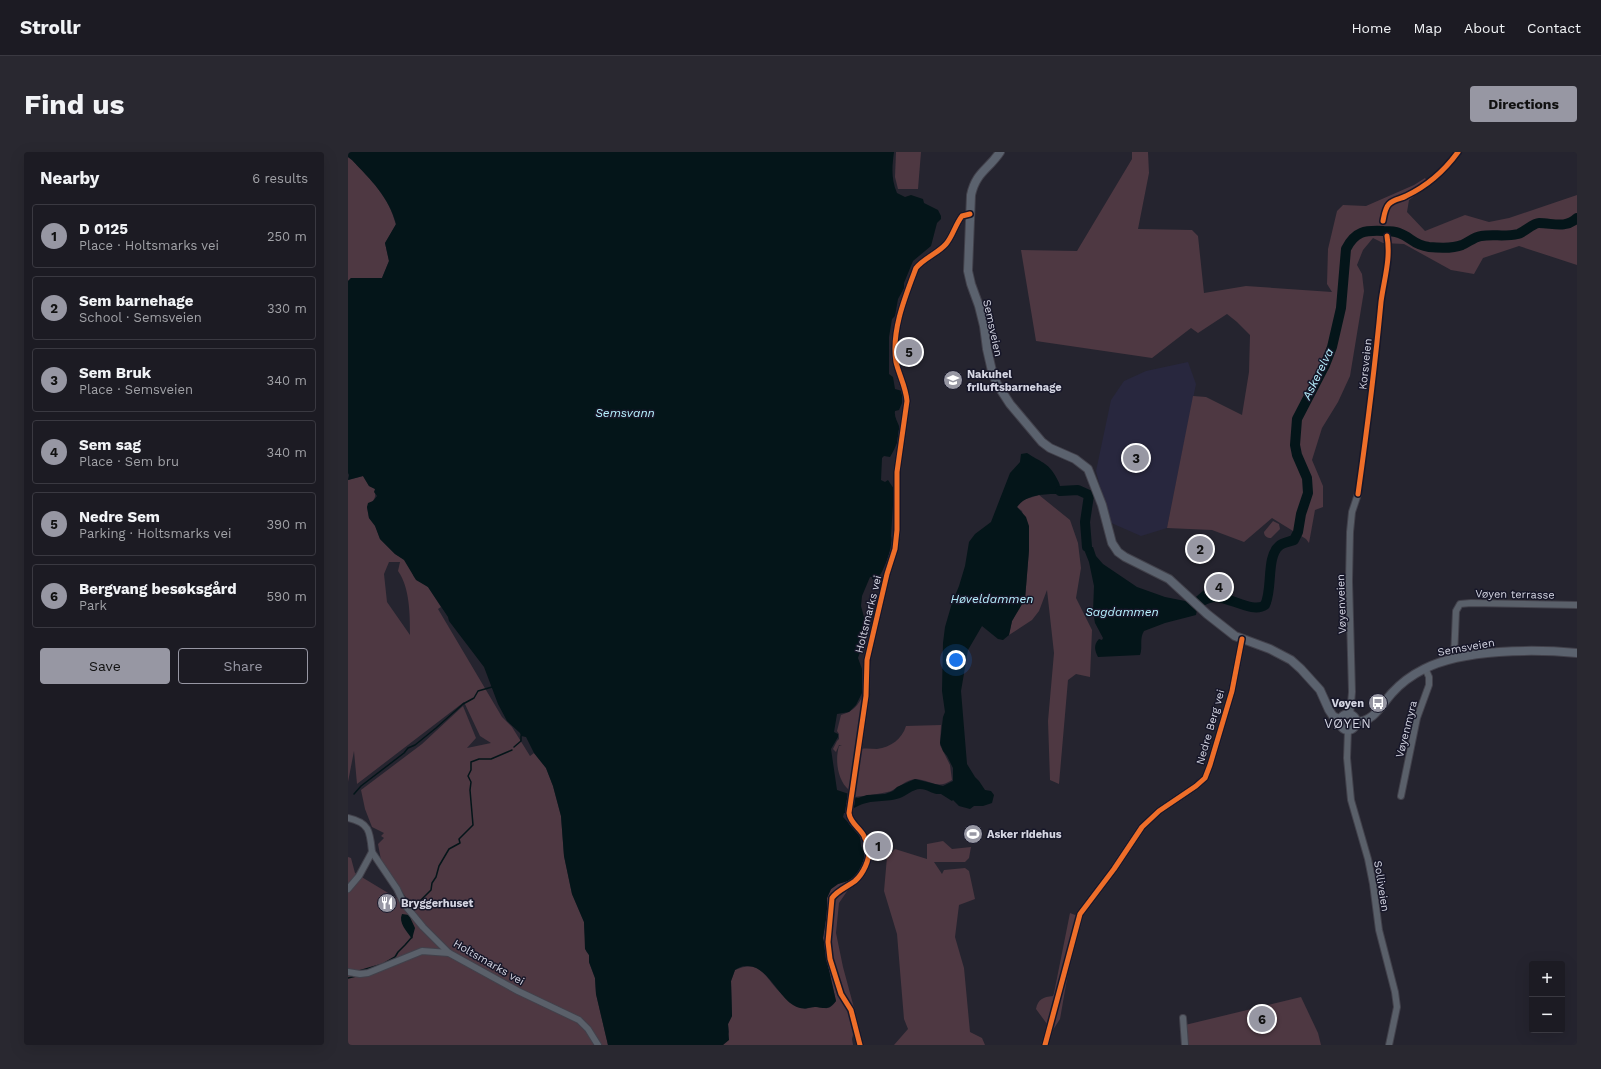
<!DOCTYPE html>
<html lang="en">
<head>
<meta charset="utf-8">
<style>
  body { margin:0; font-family:"Work Sans",sans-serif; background:#292830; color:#f1f3f6 }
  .controls { position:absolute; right:12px; bottom:12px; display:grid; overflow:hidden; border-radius:4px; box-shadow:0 4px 16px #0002 }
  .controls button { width:36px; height:36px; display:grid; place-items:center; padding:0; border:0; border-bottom:1px solid #3a3941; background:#1c1b23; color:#f1f3f6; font:20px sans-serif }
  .you { position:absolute; left:608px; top:508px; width:14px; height:14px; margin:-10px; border:3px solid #fff; border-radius:50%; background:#1a73e8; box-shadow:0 0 0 6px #1a73e833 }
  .badge { display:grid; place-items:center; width:26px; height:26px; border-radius:50%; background:#9797a3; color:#111; font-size:13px; font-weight:700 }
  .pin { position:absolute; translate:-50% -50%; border:2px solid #fff; box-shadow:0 1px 4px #0006 }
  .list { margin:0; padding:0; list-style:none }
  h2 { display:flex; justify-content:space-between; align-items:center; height:52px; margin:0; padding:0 16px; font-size:17px }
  h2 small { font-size:13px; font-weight:400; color:#a0a1a6 }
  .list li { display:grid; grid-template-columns:26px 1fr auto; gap:12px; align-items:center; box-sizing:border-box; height:64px; margin:0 8px 8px; padding:0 8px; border:1px solid #3a3941; border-radius:4px }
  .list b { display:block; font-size:15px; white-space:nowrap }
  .list p { margin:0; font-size:13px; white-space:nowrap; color:#a0a1a6 }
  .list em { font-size:13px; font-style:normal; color:#a0a1a6 }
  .actions { display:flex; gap:8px; padding:12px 16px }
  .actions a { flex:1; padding:9px 0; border:1px solid #9797a3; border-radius:4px; text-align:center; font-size:14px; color:#9797a3 }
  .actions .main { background:#9797a3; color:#111 }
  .map { position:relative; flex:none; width:1229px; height:893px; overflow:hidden; border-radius:4px }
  header { display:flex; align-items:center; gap:24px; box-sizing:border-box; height:56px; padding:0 20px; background:#1c1b23; border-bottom:1px solid #3a3941 }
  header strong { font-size:19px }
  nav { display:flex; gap:22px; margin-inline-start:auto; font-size:14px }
  .intro { display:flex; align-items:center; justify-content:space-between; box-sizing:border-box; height:96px; padding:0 24px }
  h1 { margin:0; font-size:28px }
  .button { padding:10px 18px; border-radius:4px; background:#9797a3; color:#111; font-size:14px; font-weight:700 }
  main { display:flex; gap:24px; padding:0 24px }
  aside { flex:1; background:#1c1b23; border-radius:4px; box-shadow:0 4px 16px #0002 }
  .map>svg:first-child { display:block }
  .built { fill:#28273e }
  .green { fill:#4e3842; fill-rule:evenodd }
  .water { fill:#041519 }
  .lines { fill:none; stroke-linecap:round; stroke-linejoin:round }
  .stream { stroke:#041519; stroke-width:1.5 }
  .river { stroke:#041519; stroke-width:10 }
  .minor-casing { stroke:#42414b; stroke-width:8 }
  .major-casing { stroke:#42414b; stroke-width:10 }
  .minor { stroke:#5a606a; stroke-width:6 }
  .major { stroke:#5b626e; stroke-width:8 }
  .cycleway-casing { stroke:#171729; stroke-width:8 }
  .cycleway { stroke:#ee6e29; stroke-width:5 }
  .labels { text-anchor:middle; stroke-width:3; stroke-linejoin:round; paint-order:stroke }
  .street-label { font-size:11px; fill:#d4d5e2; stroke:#171729 }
  .poi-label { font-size:11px; font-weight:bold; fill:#d4d5e2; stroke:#171729; text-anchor:start }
  .water-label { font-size:12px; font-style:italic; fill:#b6f0fe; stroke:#171729 }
  .quarter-label { font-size:13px; letter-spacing:1px; fill:#d4d5e2; stroke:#171729 }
</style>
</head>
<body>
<header>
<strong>Strollr</strong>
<nav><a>Home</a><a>Map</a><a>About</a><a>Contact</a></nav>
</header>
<div class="intro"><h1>Find us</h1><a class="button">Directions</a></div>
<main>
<aside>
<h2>Nearby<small>6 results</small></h2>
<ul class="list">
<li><span class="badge">1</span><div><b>D 0125</b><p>Place · Holtsmarks vei</p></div><em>250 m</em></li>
<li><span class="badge">2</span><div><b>Sem barnehage</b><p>School · Semsveien</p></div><em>330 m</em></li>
<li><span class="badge">3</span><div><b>Sem Bruk</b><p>Place · Semsveien</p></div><em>340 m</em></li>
<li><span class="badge">4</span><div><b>Sem sag</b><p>Place · Sem bru</p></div><em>340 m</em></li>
<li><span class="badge">5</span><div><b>Nedre Sem</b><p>Parking · Holtsmarks vei</p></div><em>390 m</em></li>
<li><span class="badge">6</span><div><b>Bergvang besøksgård</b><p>Park</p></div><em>590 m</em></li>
</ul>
<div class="actions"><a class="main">Save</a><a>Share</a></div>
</aside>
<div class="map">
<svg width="1229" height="893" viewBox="0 0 1229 893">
  <rect width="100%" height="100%" fill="#25242f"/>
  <!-- built -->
  <path class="built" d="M 840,210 L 848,232 L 819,376 L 793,384 L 761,370 L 748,319 L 763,248 L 776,229 L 798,219 Z"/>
  <!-- green -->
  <g class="green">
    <path d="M 548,0 L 573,0 L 570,37 L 550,37 L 547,25 Z"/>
    <path d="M 784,0 L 800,0 L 801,21 L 790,77 L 844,78 L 850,84 L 856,141 L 898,134 L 984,140 L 979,132 L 980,97 L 989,59 L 995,53 L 1018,54 L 1066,33 L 1077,26 L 1082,33 L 1061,48 L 1059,60 L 1077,79 L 1117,63 L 1141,70 L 1161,66 L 1229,43 L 1229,113 L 1171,94 L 1135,106 L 1126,122 L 1103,118 L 1056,92 L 1035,91 L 1025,86 L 1015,98 L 1009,113 L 1014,122 L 1016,139 L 1002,224 L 990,250 L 974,276 L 964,308 L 975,334 L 975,355 L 967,358 L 961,391 L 958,387 L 924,366 L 896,390 L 864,378 L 819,376 L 845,244 L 858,245 L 894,263 L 901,220 L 902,183 L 889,170 L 879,162 L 850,181 L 843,176 L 804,206 L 688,189 L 673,98 L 729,99 L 784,7 Z"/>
    <path d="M 0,5 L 4,8 C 23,28 41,45 48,73 L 37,91 L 41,109 L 34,126 L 3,126 L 0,129 Z"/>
    <path d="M 15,324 L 21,334 L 27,337 C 28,348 26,347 19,355 L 21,366 L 27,373 L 32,387 L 47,402 L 56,407 L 62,415 L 66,425 L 80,435 L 93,455 L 90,457 L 154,565 L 164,575 L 182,604 L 186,601 L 198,616 L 205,634 L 213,664 L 216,704 L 224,742 L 236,770 L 238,799 L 241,803 L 241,810 L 247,826 L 248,842 L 260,893 L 0,893 L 0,705 L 3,706 L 7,721 L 65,756 L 33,708 L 30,692 L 36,686 L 33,684 L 36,681 L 24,675 L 17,657 L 13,638 L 74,592 L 115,554 L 128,586 L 119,596 L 143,591 L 132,584 L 116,550 L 9,632 L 6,599 L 0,630 L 0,328 ZM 41,410 L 52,410 L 50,419 C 62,436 62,463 62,483 L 39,450 L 36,422 Z"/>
    <path d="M 691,343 L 722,368 L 730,391 L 733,416 L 728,446 L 744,478 L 742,525 L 728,522 L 720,528 L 711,632 L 702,628 L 700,569 L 706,501 L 699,438 L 691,459 L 684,468 L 661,483 L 664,469 L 677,447 L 681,398 L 681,388 L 674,359 L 669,355 L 675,348 Z"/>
    <path d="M 925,369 L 931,372 L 932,377 L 923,386 C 919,386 916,384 916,380 Z"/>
    <path d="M 513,547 L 515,551 L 501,638 C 489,628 487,607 491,594 L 494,593 L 491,593 L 488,600 L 485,597 L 489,589 L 491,587 L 491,582 L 489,579 L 493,563 C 503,560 508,556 513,547 Z"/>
    <path d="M 593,573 L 592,593 L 602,613 L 604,628 C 589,638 583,628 568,627 C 559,627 550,636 543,639 C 539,641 509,645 506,645 L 513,597 C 519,596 524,597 529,597 C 543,595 554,587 558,574 Z"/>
    <path d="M 595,689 L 604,697 L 623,695 L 621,706 L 617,710 L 586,710 L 594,722 L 596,718 L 617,716 L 621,719 L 627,747 L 611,753 L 607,785 L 616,816 L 622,880 L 634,886 L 637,893 L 546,893 L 560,877 L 556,867 L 549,782 L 536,739 L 539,705 L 547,697 L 579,707 L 579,692 Z"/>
    <path d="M 503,728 L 504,732 L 491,751 L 488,781 L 495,815 L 509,867 L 504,887 L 505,893 L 375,893 L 381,880 L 380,872 L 384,864 L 383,829 L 387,818 C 414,806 417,827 434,842 C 441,848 450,852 457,857 C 461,856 464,855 467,855 C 478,855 480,860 488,849 L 478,805 L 478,799 L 475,786 L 479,761 L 479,746 L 483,737 L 490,732 Z"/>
    <path d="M 722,761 L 730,764 L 712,867 L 703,881 L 700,893 L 693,893 L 699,872 L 688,857 C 690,847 695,845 705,844 L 706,841 Z"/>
    <path d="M 953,845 L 970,881 L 973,893 L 838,893 L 837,873 Z"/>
  </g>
  <!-- water -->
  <g class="water">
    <path d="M 0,0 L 546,0 C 544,15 543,27 549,41 L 557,45 L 563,43 L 575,47 L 576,51 L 590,58 L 593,64 L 593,67 L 589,71 L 583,94 L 565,109 L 556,131 L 556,136 L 550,147 L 547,164 L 544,167 L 541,185 L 541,222 L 545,225 L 547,237 L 554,239 L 554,251 L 551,258 L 547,259 C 546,264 549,269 551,274 C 553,284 547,297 542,305 L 536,304 L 534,306 L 533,328 L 537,330 L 540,328 L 546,337 L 543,384 C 546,392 535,423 528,428 L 524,427 L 524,425 L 522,425 L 514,444 L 513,454 L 517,469 L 518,470 L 519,467 L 521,470 L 516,493 L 512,500 L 510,506 L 514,517 L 514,541 L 508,553 L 501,560 L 489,562 L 486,580 L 490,582 L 490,585 L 483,597 L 489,638 L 501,642 L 500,651 L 498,651 L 498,652 L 500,653 L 499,661 L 496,661 L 495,665 L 512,683 L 513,694 L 516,700 L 516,707 L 511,720 L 503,728 L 490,732 L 483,737 L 479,746 L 479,761 L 475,786 L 478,799 L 478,805 L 488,849 C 482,857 478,857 469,855 C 460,854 457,860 445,853 C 430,844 418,812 398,814 C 394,814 390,816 387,818 L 383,829 L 384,864 L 380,872 L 381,888 L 375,893 L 260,893 L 248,842 L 247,826 L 241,810 L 241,803 L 237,797 L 236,770 L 224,742 L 216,704 L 213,664 L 205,634 L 198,616 L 186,601 L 178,585 L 173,584 L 172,581 L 159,569 L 150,552 L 136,515 L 101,469 L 100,465 L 80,435 L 68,428 L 56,408 L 47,402 L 32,387 L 27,374 L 21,366 L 19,355 L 20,351 L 25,349 L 29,344 L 26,340 L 27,337 L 21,334 L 15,324 L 0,328 L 1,323 L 0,321 L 0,129 L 3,126 L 34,126 L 41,109 L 37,91 L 48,72 C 41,45 23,28 4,8 L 0,5 Z"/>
    <path d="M 679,301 C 692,310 700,310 708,325 C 712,332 713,334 711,342 C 697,342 678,342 669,355 L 678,365 L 681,374 L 681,398 L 677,447 L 664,469 L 661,483 L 655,488 L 650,487 L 634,474 L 620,498 L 613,539 L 619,612 L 627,625 L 631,629 L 637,638 L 643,639 L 646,643 L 644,651 L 635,654 L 626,654 L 622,657 L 611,654 L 605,648 L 604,649 L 593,642 C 584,643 580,637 572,637 C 565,637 558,644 552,646 C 533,652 523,645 503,658 L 505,645 L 510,646 L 519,643 L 537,642 L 545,639 L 549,635 L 567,627 L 595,634 L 605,629 L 605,616 L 599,604 L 595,599 L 592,591 L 595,565 L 597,560 L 594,539 L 595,491 L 597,475 L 604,451 L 611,434 L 617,414 L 621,390 L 627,382 L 643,370 L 662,321 L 672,310 L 673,302 Z"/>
    <path d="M 739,395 L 745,395 L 748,404 L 755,412 L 789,435 L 817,445 L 842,450 L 856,438 L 857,452 L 849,458 L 848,463 L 817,471 L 796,479 C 791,487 795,495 792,503 L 750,505 C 747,499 745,493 751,487 L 754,488 L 755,486 L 747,471 L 745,460 L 746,434 L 741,410 L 737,400 Z"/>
    <path d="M 54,762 L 61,763 L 67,776 L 64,787 C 59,779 50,771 54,762 Z"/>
  </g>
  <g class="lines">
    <!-- stream -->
    <g class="stream">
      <path d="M 166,595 L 173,589 L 173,584"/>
      <path d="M 6,642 L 13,634 L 56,601 L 60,596 L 67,593 L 88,576 L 115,552 L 126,546 L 130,539 L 144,535"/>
      <path d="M 65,759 L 70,751 L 83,738 L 84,731 L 88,725 L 91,714 L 101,697 L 112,691 L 111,687 L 125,673 L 122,638 L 123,630 L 120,624 L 123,618 L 123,610 L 131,607 L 143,607 L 164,598"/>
      <path d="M 11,819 L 35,812 L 47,805 L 50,800 L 57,793 L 64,785"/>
      <path d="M 0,826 L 8,824"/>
    </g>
    <!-- river -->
    <g class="river">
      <path d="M 712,339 L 730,338 L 741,343 L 737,370 L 739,395"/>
      <path d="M 845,454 C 852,450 858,446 865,445 C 882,444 904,462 917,453 C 925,437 918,405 931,394 C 935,390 941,390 946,388 L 950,380 L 953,362 L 960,341 L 959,326 L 949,303 L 947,293 L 949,267 L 977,213 L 984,195 L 993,156 L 998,97 C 1007,79 1017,78 1036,79 C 1041,79 1046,79 1051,81 C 1063,85 1065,93 1081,95 C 1091,96 1104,97 1114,93 C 1121,90 1126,85 1133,84 C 1145,82 1157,85 1170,82 C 1177,80 1185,71 1191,71 C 1205,71 1217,77 1229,66"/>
    </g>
    <!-- minor casing -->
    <g class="minor-casing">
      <g id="minor">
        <path d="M 1106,506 L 1108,459 L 1112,452 L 1123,451 L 1229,453"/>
        <path d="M 1002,563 L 1004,540 L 1001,429 L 1002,380 L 1004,360 L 1010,342"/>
        <path d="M 1000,578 L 999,606 L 1003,648 L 1020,707 L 1025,732 L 1031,778 L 1047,840 L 1049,855 L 1041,893"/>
        <path d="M 1053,644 L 1069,566 L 1081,533 L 1081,525 L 1077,516"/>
        <path d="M 0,666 C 22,671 22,680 24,700"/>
        <path d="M 24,700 L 49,737 L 56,752 L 75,775 L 101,801 L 170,839 L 231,868 L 240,877 L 250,893"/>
        <path d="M 0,737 L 11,724 L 24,700"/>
        <path d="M 0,820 L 12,822 L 20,821 L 74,799 L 101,801"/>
        <path d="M 835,866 L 837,893"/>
        <path d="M 512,893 L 503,858 L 493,842 L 482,807 L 480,790 L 484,746 C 490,738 499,735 507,729 C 515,722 522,708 521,696 C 520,692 517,688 516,684 C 512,676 502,671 501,661 L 518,544 L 519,508 L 539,422 L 547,397 L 549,378 L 549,320 L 559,249 C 558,235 551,223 548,210 C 543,179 557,145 568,116 C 576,106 589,102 598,92 C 605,84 607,73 614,64 L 622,62"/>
        <path d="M 697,893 L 732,762 L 766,717 L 794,675 L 811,659 L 848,634 L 857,626 L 862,613 L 884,539 L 894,487"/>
      </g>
    </g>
    <!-- major casing -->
    <g class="major-casing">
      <g id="major">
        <path d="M 652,0 C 640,18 628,20 623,43 L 620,119 L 623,132 L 631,154 L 636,174 L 639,197 L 644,219 L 649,232 L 662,252 L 694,290 L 702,296 L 727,307 L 740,317 L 754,353 L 764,391 L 770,400 L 777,405 L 821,427 L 859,462 L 887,484 L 922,497 L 943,508 L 953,517 L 972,538 L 981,558 L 985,564 L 993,568"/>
        <circle cx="1000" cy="570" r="8"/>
        <path d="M 1008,570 C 1026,570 1033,553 1044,541 C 1053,531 1064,523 1076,517 C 1115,497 1186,497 1229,501"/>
      </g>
    </g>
    <!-- minor -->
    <use href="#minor" class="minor"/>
    <!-- major -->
    <use href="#major" class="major"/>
    <!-- cycleway casing -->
    <g class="cycleway-casing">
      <g id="cycleway">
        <path d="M 1035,69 C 1036,64 1037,56 1041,52 C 1046,47 1053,47 1058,44 C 1079,34 1097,18 1110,0"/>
        <path d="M 1010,342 C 1019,278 1027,214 1033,150 C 1036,127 1043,107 1039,84"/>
        <path d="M 512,893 L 503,858 L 493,842 L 482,807 L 480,790 L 484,746 C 490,738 499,735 507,729 C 515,722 522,708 521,696 C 520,692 517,688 516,684 C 512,676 502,671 501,661 L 518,544 L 519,508 L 539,422 L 547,397 L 549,378 L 549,320 L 559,249 C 558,235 551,223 548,210 C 543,179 557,145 568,116 C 576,106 589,102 598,92 C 605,84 607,73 614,64 L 622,62"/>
        <path d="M 697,893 L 732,762 L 766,717 L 794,675 L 811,659 L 848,634 L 857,626 L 862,613 L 884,539 L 894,487"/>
      </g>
    </g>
    <!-- cycleway -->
    <use href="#cycleway" class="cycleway"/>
  </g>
  <!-- icons -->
  <defs>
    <g id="school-disc" transform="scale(1)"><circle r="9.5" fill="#9797a3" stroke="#171729"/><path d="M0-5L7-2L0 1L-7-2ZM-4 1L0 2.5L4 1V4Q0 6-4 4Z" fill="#fff"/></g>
    <g id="bus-disc" transform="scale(1)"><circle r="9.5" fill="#9797a3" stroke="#171729"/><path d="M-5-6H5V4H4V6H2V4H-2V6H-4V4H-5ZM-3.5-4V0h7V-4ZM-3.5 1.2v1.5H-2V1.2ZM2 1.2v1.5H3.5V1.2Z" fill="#fff"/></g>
    <g id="stadium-disc" transform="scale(1)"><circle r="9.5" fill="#9797a3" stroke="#171729"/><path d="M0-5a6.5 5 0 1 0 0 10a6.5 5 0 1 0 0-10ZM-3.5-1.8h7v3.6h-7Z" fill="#fff"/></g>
    <g id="restaurant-disc" transform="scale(1)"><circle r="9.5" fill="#9797a3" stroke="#171729"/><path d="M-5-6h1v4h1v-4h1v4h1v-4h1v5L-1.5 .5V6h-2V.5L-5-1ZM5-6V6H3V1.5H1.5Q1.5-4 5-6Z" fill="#fff"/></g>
  </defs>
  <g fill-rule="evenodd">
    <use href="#school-disc" x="605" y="228"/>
    <use href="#bus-disc" x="1030" y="551"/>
    <use href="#stadium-disc" x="625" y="682"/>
    <use href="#restaurant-disc" x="39" y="751"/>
  </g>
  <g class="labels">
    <!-- street labels -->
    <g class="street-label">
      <text transform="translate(645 176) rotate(78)" y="4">Semsveien</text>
      <text transform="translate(1017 212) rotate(-84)" y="4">Korsveien</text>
      <text transform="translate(1167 442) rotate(1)" y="4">Vøyen terrasse</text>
      <text transform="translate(993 452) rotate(-92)" y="4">Vøyenveien</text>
      <text transform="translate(520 462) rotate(-76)" y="4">Holtsmarks vei</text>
      <text transform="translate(1118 495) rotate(-10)" y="4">Semsveien</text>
      <text transform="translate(862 575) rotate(-74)" y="4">Nedre Berg vei</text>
      <text transform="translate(1058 577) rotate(-76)" y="4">Vøyenmyra</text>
      <text transform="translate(1034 734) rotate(81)" y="4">Solliveien</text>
      <text transform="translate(141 810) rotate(30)" y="4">Holtsmarks vei</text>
    </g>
    <!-- poi labels -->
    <g class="poi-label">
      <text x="619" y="226">Nakuhel<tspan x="619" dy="13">friluftsbarnehage</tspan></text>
      <text x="1016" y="555" text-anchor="end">Vøyen</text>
      <text x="639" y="686">Asker ridehus</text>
      <text x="53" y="755">Bryggerhuset</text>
    </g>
    <!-- water labels -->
    <g class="water-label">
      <text transform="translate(970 222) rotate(-64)" y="4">Askerelva</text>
      <text x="277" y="265">Semsvann</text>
      <text x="644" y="451">Høveldammen</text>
      <text x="774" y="464">Sagdammen</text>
    </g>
    <!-- quarter labels -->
    <g class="quarter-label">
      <text x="1000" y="576">VØYEN</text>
    </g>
  </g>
</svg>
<div class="controls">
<button>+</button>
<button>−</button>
</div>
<div class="you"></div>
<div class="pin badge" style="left:530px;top:694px">1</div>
<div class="pin badge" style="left:852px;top:397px">2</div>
<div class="pin badge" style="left:788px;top:306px">3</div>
<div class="pin badge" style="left:871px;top:435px">4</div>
<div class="pin badge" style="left:561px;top:200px">5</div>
<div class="pin badge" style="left:914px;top:867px">6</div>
</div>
</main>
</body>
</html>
